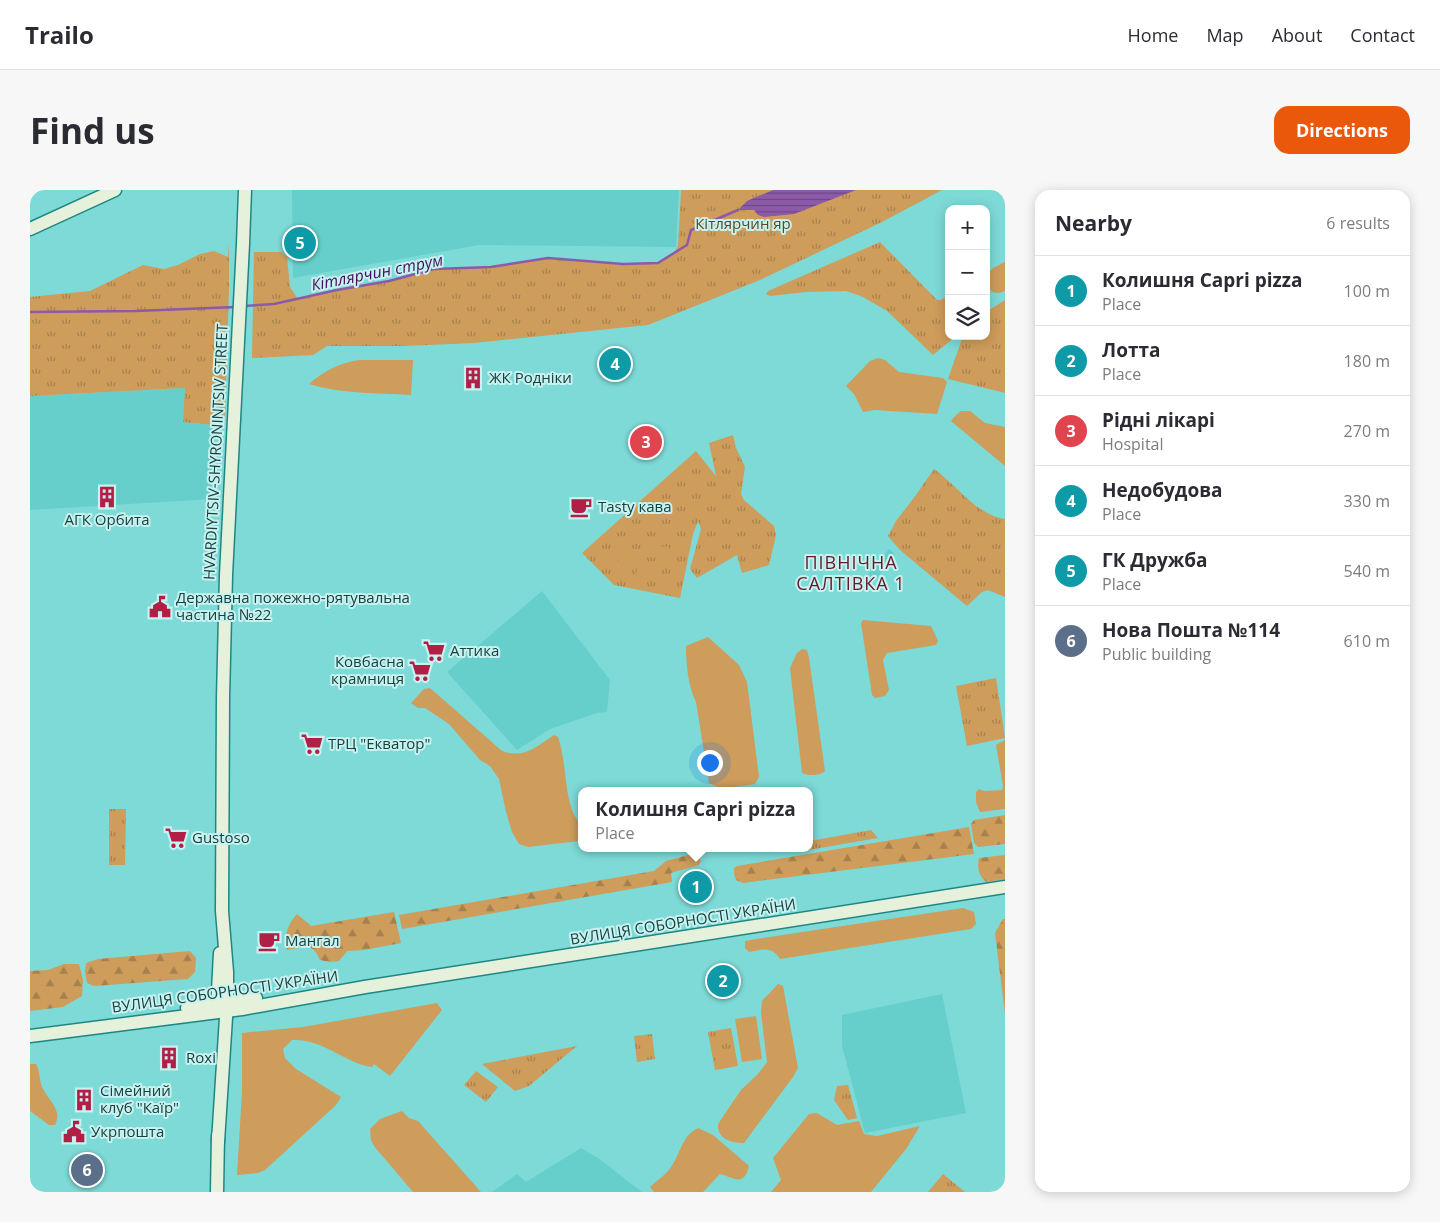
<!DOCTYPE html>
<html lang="en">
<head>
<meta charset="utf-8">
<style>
  body { margin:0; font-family:"Open Sans",sans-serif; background:#f7f7f7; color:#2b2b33 }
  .controls { position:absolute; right:15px; top:15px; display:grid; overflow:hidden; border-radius:10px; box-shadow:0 2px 12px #0003 }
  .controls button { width:45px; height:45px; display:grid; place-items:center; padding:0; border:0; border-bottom:1px solid #e1e1e2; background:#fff; color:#2b2b33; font:25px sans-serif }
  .you { position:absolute; left:679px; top:572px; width:18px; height:18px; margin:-12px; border:4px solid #fff; border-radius:50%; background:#1a73e8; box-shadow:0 0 0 8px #1a73e833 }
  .badge { display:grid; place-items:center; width:32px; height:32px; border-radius:50%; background:#ea580c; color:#fff; font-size:16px; font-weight:700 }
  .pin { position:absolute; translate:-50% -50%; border:2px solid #fff; box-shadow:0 1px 5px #0006 }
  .popup { position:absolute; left:548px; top:597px; width:235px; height:65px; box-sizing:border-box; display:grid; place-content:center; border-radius:10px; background:#fff; filter:drop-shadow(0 1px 4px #0005); font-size:16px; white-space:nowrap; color:#7c7c81 }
  .popup b { font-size:19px; color:#2b2b33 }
  .popup::after { content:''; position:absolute; left:50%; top:100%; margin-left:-10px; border:10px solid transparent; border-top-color:#fff }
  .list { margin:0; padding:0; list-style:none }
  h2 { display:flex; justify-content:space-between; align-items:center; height:65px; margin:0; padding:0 20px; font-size:21px }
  h2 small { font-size:16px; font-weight:400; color:#7c7c81 }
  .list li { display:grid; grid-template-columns:32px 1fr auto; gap:15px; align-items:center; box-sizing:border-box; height:70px; padding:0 20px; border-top:1px solid #e1e1e2 }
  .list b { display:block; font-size:19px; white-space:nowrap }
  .list p { margin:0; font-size:16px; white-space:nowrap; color:#7c7c81 }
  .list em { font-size:16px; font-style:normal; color:#7c7c81 }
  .icon { flex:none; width:28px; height:28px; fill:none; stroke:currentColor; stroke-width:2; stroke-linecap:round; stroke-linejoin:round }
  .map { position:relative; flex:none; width:975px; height:1002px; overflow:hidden; border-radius:15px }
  header { display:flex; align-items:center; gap:30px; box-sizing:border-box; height:70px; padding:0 25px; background:#fff; border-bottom:1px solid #e1e1e2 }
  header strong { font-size:24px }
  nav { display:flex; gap:28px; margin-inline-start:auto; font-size:18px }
  .intro { display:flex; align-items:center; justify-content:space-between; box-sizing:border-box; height:120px; padding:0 30px }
  h1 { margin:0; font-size:35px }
  .button { padding:12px 22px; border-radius:15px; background:#ea580c; color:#fff; font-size:18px; font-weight:700 }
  main { display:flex; gap:30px; padding:0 30px }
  aside { flex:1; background:#fff; border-radius:15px; box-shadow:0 2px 12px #0003 }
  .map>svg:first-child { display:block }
  .built { fill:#67cfcb }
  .grass { fill:url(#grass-tufts) }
  .forest { fill:url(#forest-firs) }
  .garden { fill:#ce9c5b }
  .water { fill:url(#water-rules) }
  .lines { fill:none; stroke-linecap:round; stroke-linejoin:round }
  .stream { stroke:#8d5aa9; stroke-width:2.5 }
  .secondary-casing { stroke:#1f8684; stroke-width:15 }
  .secondary { stroke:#e5f1db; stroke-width:12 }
  .labels { text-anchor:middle; stroke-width:4; stroke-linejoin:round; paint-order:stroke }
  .park-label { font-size:15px; fill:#614621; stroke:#c7f2f0 }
  .poi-label { font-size:15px; fill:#18403f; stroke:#c7f2f0; text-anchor:start }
  .street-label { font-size:15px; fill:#18403f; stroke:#c7f2f0 }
  .water-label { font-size:16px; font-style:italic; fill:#430f5b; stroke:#c7f2f0 }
  .quarter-label { font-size:18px; letter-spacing:1px; fill:#611c2a; stroke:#c7f2f0 }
</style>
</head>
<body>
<header>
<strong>Trailo</strong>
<nav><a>Home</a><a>Map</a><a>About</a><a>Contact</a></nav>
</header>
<div class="intro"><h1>Find us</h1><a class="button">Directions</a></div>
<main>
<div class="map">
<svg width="975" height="1002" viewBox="0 0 975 1002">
  <defs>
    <pattern id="grass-tufts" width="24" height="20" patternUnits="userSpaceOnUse" patternTransform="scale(1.25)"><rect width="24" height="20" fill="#ce9c5b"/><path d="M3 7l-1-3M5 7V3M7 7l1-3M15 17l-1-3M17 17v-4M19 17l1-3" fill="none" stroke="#a6814d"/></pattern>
    <pattern id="forest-firs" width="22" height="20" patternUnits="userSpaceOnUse" patternTransform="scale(1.25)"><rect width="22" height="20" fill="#ce9c5b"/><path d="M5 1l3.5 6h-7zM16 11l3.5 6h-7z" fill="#a6814d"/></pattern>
    <pattern id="water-rules" width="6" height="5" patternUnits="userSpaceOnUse" patternTransform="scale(1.25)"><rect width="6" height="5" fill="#8d5aa9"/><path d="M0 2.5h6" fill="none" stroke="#6c4884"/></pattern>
  </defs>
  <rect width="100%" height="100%" fill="#7ddad7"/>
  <!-- built -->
  <g class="built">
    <path d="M 262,0 L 649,0 L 646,57 L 449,55 L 263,88 Z"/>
    <path d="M 156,198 L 154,232 L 183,235 L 182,309 L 0,320 L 0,206 Z"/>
    <path d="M 859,359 L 865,364 L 843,393 L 836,387 Z"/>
    <path d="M 512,401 L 580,490 L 577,522 L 567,523 L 520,539 L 487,560 L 417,482 Z"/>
    <path d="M 912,804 L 936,923 L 835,943 L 812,856 L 812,825 Z"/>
    <path d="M 551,958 L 568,968 L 612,1002 L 462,1002 L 487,984 L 496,992 Z"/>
  </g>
  <!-- grass -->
  <g class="grass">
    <path d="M 651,0 L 912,0 L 852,32 L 730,90 L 618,135 L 444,153 L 374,156 L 297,156 L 283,165 L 222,168 L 224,62 L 251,62 L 257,67 L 260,97 L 268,109 L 307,100 L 359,91 L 404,79 L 461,77 L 518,69 L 593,75 L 628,73 L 644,63 L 648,56 Z"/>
    <path d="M 199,52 L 199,98 L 195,230 L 183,235 L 153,232 L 155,198 L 0,206 L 0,107 L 60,101 L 113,75 L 134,79 L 148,75 L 170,64 L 184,61 L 198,67 Z"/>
    <path d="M 850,52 L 907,110 L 911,110 L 919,105 L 919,146 L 926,146 L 903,165 L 857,121 L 833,107 L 816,101 L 776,102 L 740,106 L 736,104 L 738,101 Z"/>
    <path d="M 975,110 L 975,203 L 918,189 L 933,146 L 956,146 L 956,122 Z"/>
    <path d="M 703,245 L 706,258 L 715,277 L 711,304 L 714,310 L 744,336 L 746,345 L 739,375 L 712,383 L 707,365 L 667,388 L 660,379 L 671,339 L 668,331 L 663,344 L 650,408 L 584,395 L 552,363 L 666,261 L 686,286 L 679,253 Z"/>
    <path d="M 904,279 C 927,295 946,325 975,329 L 975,407 L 958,400 L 952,402 L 937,416 L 870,360 L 858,346 L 866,331 L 886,305 Z"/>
    <path d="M 966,488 L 975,548 L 937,556 L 926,496 Z"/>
    <path d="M 79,619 L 96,619 L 95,675 L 79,675 Z"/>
    <path d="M 841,640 L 848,648 L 767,662 L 769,658 L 780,658 L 780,651 Z"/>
    <path d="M 701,838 L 708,876 L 685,880 L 678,842 Z"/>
    <path d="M 622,844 L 625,869 L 607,872 L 604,846 Z"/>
    <path d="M 547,856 L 499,896 L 485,901 L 452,874 Z"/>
    <path d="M 446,881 L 468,897 L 456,912 L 434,895 Z"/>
    <path d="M 818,895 L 827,928 L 818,930 L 804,910 L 807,896 Z"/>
    <path d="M 913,984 L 935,1002 L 898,1002 Z"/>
  </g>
  <!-- forest -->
  <g class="forest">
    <path d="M 975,625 L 975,654 L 948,657 L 944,653 L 941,634 L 944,630 Z"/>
    <path d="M 939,637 L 944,664 L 713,693 L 706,690 L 704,684 L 704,678 L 707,676 Z"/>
    <path d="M 666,663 L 671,671 L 669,675 L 641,683 L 642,692 L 372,739 L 369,725 L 624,681 L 636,671 Z"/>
    <path d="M 975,665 L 975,689 L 956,692 C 948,685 947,677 949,668 Z"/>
    <path d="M 364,722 L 371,753 L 334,760 L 317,761 L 309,771 L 300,772 L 290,770 C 282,751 274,757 257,760 C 255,744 256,737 267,724 L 281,736 Z"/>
    <path d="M 973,729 L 975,729 L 975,824 L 965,743 Z"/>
    <path d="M 160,761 L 166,768 L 165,782 L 158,789 L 64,796 L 57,793 L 55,781 L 56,773 L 68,769 Z"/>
    <path d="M 34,774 L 49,774 L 53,790 L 52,806 L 33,817 L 0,821 L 0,781 L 18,780 Z"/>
  </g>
  <!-- garden -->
  <g class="garden">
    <path d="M 975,72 L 975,101 C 961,107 956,98 956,85 L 963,78 Z"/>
    <path d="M 848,168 L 855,170 L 869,182 L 913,188 L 917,192 L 907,224 L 845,220 L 833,222 L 824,204 L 816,196 L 840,171 Z"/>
    <path d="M 329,170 L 383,170 L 381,205 C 348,203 311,204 279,194 C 294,181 309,173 329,170 Z"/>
    <path d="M 931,221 L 940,221 L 955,233 L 975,237 L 975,276 L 921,231 L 924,227 Z"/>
    <path d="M 593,355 L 606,370 L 595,379 L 583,364 Z"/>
    <path d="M 620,355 L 639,357 L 638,369 L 619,367 Z"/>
    <path d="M 607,372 L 626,372 L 626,390 L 606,389 Z"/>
    <path d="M 833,430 L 901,436 L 908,451 L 906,455 L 857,463 L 853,470 L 859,500 L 855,506 L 845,508 L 842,505 L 831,433 Z"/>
    <path d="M 678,447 L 709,475 L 717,492 L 729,587 L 725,594 L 691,599 L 679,593 L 666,512 C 658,496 656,474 656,456 Z"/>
    <path d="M 772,459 L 777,460 L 779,468 L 795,581 C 789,586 779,586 772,583 L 760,478 L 767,463 Z"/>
    <path d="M 400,498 L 472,561 C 494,569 506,557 524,545 L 528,547 C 536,570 534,596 542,620 C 546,632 558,637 549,651 L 498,657 L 489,654 L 482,642 L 476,622 L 469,589 L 460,576 L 450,570 L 419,534 L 395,518 L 388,518 L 381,513 L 394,499 Z"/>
    <path d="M 975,550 L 975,619 L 950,622 L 946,612 L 946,602 L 949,599 L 954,601 L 972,600 L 973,596 L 966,555 Z"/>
    <path d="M 933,718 L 944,722 L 946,734 L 941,739 L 750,769 C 742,756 733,759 719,762 L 715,758 L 715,751 L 739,747 Z"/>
    <path d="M 748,794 L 753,796 L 768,878 L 763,887 L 714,953 C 701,953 687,949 688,934 L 711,900 L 728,884 L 737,872 L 731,823 L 732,811 Z"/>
    <path d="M 407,813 L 412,820 L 360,886 L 344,874 L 342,877 C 314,873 293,848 262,850 L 253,859 L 255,868 L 266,879 L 311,907 L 306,915 L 235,980 L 228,983 L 207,985 L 212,902 L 212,843 L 273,837 Z"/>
    <path d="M 726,826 L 732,869 L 712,872 L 705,829 Z"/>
    <path d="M 0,874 L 6,874 C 10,881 9,887 11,894 C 15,908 34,919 25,935 L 19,935 L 0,921 Z"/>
    <path d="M 372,921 L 379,928 L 388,931 L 451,1002 L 383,1002 L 344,956 L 341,950 L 340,939 L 350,929 Z"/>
    <path d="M 787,923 L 807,935 L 829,931 L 834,944 L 847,946 L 890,936 L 876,959 L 841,1002 L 741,1002 L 751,990 L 743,968 L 779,924 Z"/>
    <path d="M 668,938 L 683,945 L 719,976 C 714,998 703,987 690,984 L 673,1002 L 624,1002 L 620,997 C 626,991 636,985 641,977 C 650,965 652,945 668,938 Z"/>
  </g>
  <!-- water -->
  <path class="water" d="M 743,0 L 826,0 L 764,24 L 734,27 L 728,25 L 724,20 L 708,20 L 717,11 Z"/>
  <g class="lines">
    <!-- stream -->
    <g class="stream">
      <path d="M 214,116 L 244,114 L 307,100 L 359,91 L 404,79 L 461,77 L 518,68 L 593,74 L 628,73 L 657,55 L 661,40 L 708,20"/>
      <path d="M 0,122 L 105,121 L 206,117"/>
    </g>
    <!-- secondary casing -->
    <g class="secondary-casing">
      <g id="secondary">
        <path d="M 0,39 L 85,0"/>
        <path d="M 157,818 L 226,808"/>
        <path d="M 187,820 L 190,763"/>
        <path d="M 0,846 L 212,819 L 335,797 L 975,697"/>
        <path d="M 188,952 L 197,812 L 197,782 L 192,721 L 193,508 L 196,385 L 213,54 L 215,0"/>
        <path d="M 187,1002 L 188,945"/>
      </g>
    </g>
    <!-- secondary -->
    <use href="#secondary" class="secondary"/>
  </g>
  <!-- icons -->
  <defs>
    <g id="building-bare" transform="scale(1.725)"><path d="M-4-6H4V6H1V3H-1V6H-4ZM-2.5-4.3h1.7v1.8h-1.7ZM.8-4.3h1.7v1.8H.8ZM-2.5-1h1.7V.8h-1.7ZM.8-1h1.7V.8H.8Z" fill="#b21f46" stroke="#c7f2f0" stroke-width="2.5" paint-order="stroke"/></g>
    <g id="cafe-bare" transform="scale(1.725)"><path d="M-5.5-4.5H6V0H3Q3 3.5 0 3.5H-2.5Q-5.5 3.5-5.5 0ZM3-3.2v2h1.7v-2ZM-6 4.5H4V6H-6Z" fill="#b21f46" stroke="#c7f2f0" stroke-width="2.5" paint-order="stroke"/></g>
    <g id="civic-bare" transform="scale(1.725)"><path d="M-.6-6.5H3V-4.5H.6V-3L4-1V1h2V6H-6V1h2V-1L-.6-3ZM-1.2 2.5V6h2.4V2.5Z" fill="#b21f46" stroke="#c7f2f0" stroke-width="2.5" paint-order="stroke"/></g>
    <g id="supermarket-bare" transform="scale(1.725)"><path d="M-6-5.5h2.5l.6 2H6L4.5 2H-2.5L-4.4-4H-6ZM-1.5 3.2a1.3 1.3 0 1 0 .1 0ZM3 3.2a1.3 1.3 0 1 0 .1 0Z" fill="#b21f46" stroke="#c7f2f0" stroke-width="2.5" paint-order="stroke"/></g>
  </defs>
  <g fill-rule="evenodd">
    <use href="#building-bare" x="443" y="188"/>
    <use href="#building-bare" x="77" y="307"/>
    <use href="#cafe-bare" x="551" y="317"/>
    <use href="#civic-bare" x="130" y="417"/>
    <use href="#supermarket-bare" x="404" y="461"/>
    <use href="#supermarket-bare" x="390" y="481"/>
    <use href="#supermarket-bare" x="282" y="554"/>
    <use href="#supermarket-bare" x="146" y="648"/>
    <use href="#cafe-bare" x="239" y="751"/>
    <use href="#building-bare" x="139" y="868"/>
    <use href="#building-bare" x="54" y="910"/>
    <use href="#civic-bare" x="44" y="942"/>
  </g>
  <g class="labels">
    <!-- park labels -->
    <g class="park-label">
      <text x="713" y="39">Кітлярчин яр</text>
    </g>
    <!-- poi labels -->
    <g class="poi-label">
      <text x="459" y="193">ЖК Родніки</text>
      <text x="568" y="322">Tasty кава</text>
      <text x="77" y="335" text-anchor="middle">АГК Орбита</text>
      <text x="146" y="413">Державна пожежно-рятувальна<tspan x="146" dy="17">частина №22</tspan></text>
      <text x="420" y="466">Аттика</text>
      <text x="374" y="477" text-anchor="end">Ковбасна<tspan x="374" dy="17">крамниця</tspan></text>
      <text x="298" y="559">ТРЦ "Екватор"</text>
      <text x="162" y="653">Gustoso</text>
      <text x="255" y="756">Мангал</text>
      <text x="156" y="873">Roxi</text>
      <text x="70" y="906">Сімейний<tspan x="70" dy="17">клуб "Каїр"</tspan></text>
      <text x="61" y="947">Укрпошта</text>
    </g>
    <!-- street labels -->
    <g class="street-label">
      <text transform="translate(186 262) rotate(-87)" y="5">HVARDIYTSIV-SHYRONINTSIV STREET</text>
      <text transform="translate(653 732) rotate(-9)" y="5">ВУЛИЦЯ СОБОРНОСТІ УКРАЇНИ</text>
      <text transform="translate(195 802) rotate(-8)" y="5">ВУЛИЦЯ СОБОРНОСТІ УКРАЇНИ</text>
    </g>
    <!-- water labels -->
    <g class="water-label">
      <text transform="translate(347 82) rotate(-11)" y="6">Кітлярчин струм</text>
    </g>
    <!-- quarter labels -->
    <g class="quarter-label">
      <text x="821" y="379">ПІВНІЧНА<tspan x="821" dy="21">САЛТІВКА 1</tspan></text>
    </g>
  </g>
</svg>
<div class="controls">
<button>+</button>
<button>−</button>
<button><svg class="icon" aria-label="layers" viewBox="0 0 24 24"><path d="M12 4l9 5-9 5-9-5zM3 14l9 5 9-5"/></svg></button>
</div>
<div class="you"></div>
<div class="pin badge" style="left:666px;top:697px;background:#0f9aa8">1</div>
<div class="popup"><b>Колишня Capri pizza</b>Place</div>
<div class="pin badge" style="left:693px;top:791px;background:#0f9aa8">2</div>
<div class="pin badge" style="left:616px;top:252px;background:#e0444e">3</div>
<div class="pin badge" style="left:585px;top:174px;background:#0f9aa8">4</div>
<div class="pin badge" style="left:270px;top:53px;background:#0f9aa8">5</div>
<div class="pin badge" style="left:57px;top:980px;background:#5c6f8a">6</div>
</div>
<aside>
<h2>Nearby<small>6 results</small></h2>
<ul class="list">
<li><span class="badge" style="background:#0f9aa8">1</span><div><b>Колишня Capri pizza</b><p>Place</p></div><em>100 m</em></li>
<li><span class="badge" style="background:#0f9aa8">2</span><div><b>Лотта</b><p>Place</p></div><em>180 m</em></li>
<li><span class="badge" style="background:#e0444e">3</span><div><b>Рідні лікарі</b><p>Hospital</p></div><em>270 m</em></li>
<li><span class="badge" style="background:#0f9aa8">4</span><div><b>Недобудова</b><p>Place</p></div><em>330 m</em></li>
<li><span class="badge" style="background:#0f9aa8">5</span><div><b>ГК Дружба</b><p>Place</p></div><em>540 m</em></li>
<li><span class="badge" style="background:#5c6f8a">6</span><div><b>Нова Пошта №114</b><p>Public building</p></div><em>610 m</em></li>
</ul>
</aside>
</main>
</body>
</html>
